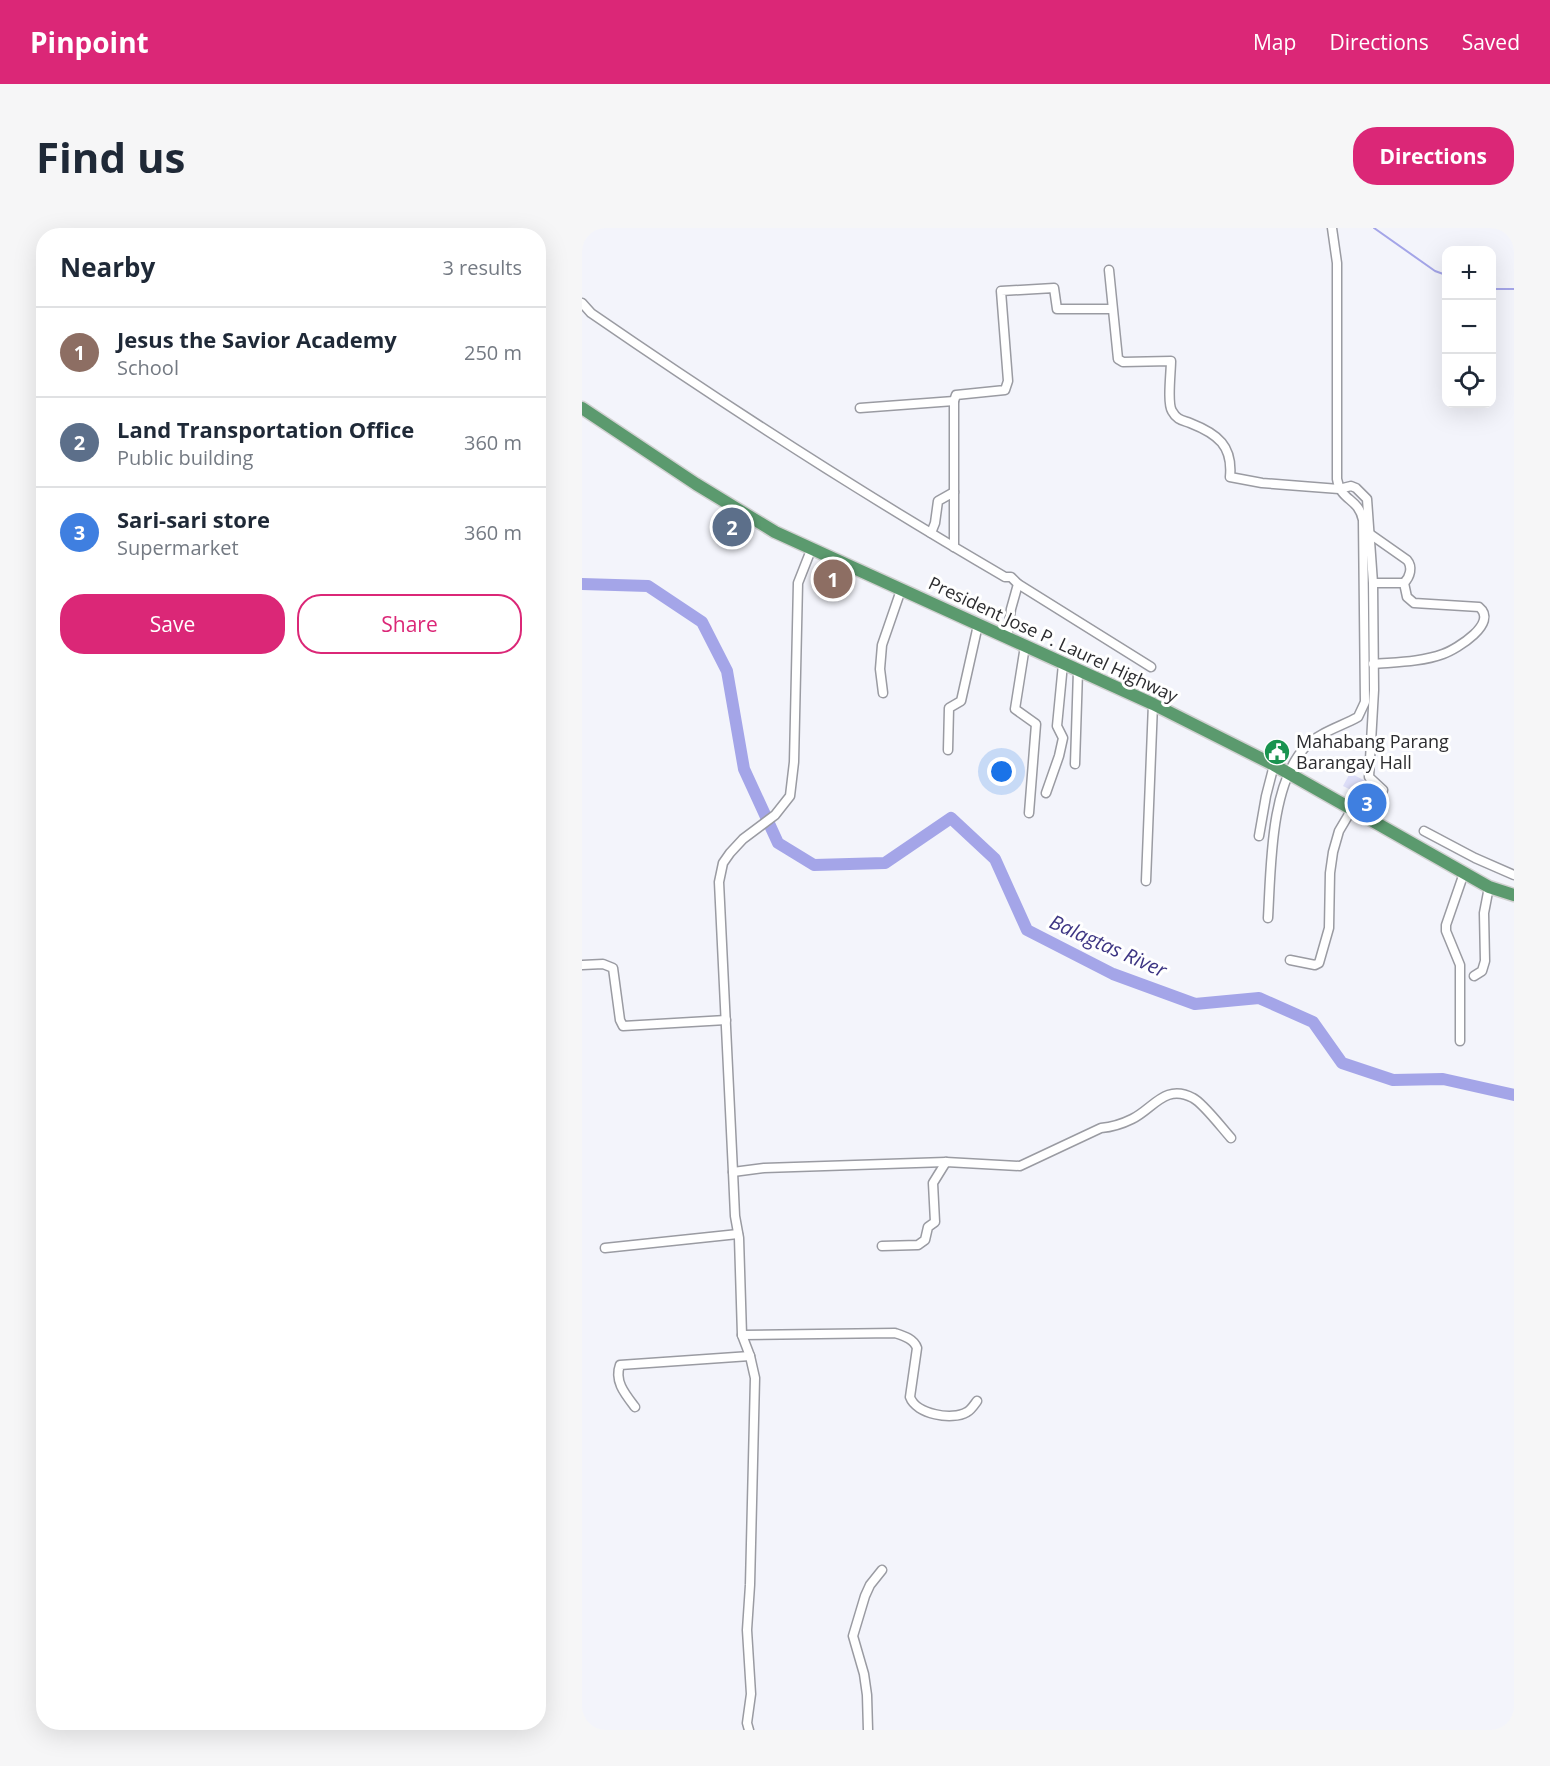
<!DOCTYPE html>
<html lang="en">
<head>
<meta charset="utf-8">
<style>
  body { margin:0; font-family:"Open Sans",sans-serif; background:#f6f6f7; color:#1f2937 }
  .controls { position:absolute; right:18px; top:18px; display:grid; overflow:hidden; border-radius:12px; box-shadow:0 6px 24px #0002 }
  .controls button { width:54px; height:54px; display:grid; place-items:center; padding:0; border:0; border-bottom:2px solid #e0e1e3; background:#fff; color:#1f2937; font:30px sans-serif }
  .you { position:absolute; left:420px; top:544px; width:21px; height:21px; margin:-15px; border:4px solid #fff; border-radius:50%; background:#1a73e8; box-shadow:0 0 0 9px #1a73e833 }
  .badge { display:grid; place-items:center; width:39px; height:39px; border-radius:50%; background:#db2777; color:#fff; font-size:20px; font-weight:700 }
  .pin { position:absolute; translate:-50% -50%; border:3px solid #fff; box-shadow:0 2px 6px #0006 }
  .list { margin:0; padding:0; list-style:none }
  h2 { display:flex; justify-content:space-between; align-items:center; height:78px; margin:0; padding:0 24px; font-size:26px }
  h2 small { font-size:20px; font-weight:400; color:#747a83 }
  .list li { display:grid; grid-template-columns:39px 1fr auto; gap:18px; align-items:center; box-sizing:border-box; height:90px; padding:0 24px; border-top:2px solid #e0e1e3 }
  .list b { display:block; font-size:22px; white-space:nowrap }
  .list p { margin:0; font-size:20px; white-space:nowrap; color:#747a83 }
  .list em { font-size:20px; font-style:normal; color:#747a83 }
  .actions { display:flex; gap:12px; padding:18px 24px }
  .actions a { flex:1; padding:14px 0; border:2px solid #db2777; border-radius:24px; text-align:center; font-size:21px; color:#db2777 }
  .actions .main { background:#db2777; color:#fff }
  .icon { flex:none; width:33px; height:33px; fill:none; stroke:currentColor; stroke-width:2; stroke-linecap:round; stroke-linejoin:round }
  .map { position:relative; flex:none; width:932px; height:1502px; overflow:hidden; border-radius:24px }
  header { display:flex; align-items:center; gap:36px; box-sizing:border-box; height:84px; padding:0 30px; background:#db2777; color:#fff }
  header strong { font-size:28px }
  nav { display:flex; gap:33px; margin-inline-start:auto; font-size:21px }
  .intro { display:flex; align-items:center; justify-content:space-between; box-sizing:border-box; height:144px; padding:0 36px }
  h1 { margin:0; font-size:42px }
  .button { padding:15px 27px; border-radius:24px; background:#db2777; color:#fff; font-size:21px; font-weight:700 }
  main { display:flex; gap:36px; padding:0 36px }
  aside { flex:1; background:#fff; border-radius:24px; box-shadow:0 6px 24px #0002 }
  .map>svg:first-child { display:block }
  .green { fill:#dcddf7 }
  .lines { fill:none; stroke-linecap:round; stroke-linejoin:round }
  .stream { stroke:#a4a5e8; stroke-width:2 }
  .river { stroke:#a4a5e8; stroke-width:12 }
  .minor-casing { stroke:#9a9ba2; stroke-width:11 }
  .highway-casing { stroke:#d1d1d1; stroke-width:15 }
  .minor { stroke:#fff; stroke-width:8 }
  .highway { stroke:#5b9a6e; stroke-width:12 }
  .labels { text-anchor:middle; stroke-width:6; stroke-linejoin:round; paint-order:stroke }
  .street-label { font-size:18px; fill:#2c2c2f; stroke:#fff }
  .poi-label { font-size:18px; fill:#2c2c2f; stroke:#fff; text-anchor:start }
  .water-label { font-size:20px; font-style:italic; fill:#3d3583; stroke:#fff }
</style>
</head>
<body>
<header>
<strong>Pinpoint</strong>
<nav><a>Map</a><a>Directions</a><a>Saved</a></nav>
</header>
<div class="intro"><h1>Find us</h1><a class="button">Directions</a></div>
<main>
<aside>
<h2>Nearby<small>3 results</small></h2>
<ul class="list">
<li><span class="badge" style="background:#8d6e63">1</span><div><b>Jesus the Savior Academy</b><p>School</p></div><em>250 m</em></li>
<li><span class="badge" style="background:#5c6f8a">2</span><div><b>Land Transportation Office</b><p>Public building</p></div><em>360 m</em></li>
<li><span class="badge" style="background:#3f7fe0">3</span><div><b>Sari-sari store</b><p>Supermarket</p></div><em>360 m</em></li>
</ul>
<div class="actions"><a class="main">Save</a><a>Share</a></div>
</aside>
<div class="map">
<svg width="932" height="1502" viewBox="0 0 932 1502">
  <rect width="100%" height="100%" fill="#f3f4fb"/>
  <!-- green -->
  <path class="green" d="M 768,545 L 797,560 L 791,573 L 761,558 Z"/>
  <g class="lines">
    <!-- stream -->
    <g class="stream">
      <path d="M 792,0 L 853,43 L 864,47"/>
      <path d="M 909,61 L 932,61"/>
    </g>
    <!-- river -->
    <path class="river" d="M 0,356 L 66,358 L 120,394 L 145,443 L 162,541 L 196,615 L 232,637 L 303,635 L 369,590 L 413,631 L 445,702 L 531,746 L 613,776 L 677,770 L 731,794 L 760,835 L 811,852 L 861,851 L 932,867"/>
    <!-- minor casing -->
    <g class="minor-casing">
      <g id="minor">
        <path d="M 527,42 L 536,131 L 541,134 L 589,133 C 589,144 585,175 590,183 C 595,192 600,192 608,195 C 636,206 651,218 648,249 L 680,255 L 757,261 L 769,258 L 774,260 L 785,271 L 791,355 L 792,462 L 787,549 L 801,562 L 791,592"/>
        <path d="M 0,75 L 9,85 C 144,178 282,267 423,349 L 429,349 L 436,356 L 429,381 L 425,410"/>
        <path d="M 278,180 L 372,173"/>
        <path d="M 349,305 L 353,295 L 356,273 L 372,264"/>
        <path d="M 788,306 L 825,332 C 831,339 828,349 822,355"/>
        <path d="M 372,319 L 372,173 L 374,167 L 423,162 L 426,153 L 419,63 L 472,60 L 475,81 L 529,81"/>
        <path d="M 436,356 L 569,439"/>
        <path d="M 443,418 L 433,481 L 454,496 L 447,585"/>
        <path d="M 791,436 C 814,434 839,434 861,426 C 875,421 917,395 897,379 L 832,375 L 825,369 L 822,355 L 791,355"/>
        <path d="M 301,465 L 298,441 L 300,417 L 319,362"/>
        <path d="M 366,522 L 367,480 L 379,473 L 396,397"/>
        <path d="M 493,536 L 496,443"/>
        <path d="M 464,565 L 477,528 L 481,510 L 475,498 L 481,436"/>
        <path d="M 842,603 L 893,630 L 932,647"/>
        <path d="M 677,608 L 684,568 L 692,537"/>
        <path d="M 564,653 L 571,476"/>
        <path d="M 686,690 C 689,639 688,556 724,518 C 738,504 760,498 776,489 L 783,474 L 781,292 C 776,269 759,274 755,251 L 755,35 L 750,0"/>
        <path d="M 708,732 L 733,737 L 737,735 L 747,700 L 748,645 L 751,624 L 757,603 L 770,581"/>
        <path d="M 0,737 L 21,736 L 31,740 L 38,792 L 41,798 L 144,792"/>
        <path d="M 892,748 L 900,743 L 903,733 L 902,685 L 907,659"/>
        <path d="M 878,813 L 878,737 L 864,703 L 864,697 L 882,645"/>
        <path d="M 151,944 L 182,940 L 364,934 L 438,938 L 519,900 C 530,899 540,896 550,891 C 571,881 583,855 611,870 C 621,875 640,900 649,910"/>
        <path d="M 300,1018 L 336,1017 L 343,1012 L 346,999 L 353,994 L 351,955 L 364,934"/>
        <path d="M 23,1020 L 156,1006"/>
        <path d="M 160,1107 L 313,1105 C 322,1108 332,1111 335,1120 L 328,1169 C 334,1186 370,1193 385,1184 C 389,1182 392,1177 395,1173"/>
        <path d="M 53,1179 C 43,1166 32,1153 38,1137 L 168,1128"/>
        <path d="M 167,1502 L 165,1495 L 169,1466 L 165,1402 L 168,1357 L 173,1150 L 168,1128 L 160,1107 L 157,1010 L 153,988 L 151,944 L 137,654 L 141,635 L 148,625 L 161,611 L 193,587 L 208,568 L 212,534 L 216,355 L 229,322"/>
        <path d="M 286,1502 L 285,1467 L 282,1446 L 271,1408 L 283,1368 L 288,1357 L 300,1342"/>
      </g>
    </g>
    <!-- highway casing -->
    <g class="highway-casing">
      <path id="highway" d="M 0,180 L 114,256 L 193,304 L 571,476 L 692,537 L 907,659 L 932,667"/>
    </g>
    <!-- minor -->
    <use href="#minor" class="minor"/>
    <!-- highway -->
    <use href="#highway" class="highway"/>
  </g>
  <!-- icons -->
  <defs>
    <g id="civic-disc" transform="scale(1.35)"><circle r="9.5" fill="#19934f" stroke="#fff"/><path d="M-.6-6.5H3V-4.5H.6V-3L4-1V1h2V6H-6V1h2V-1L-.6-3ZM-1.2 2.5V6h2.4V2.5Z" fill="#fff"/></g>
  </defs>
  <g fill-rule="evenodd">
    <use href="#civic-disc" x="695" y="524"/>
  </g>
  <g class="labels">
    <!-- street labels -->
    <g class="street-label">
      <text transform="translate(471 412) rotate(25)" y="6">President Jose P. Laurel Highway</text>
    </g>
    <!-- poi labels -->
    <g class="poi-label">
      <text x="714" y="520">Mahabang Parang<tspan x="714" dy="21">Barangay Hall</tspan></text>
    </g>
    <!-- water labels -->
    <g class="water-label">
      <text transform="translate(526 718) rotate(24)" y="7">Balagtas River</text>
    </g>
  </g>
</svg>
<div class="controls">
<button>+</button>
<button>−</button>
<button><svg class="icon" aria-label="locate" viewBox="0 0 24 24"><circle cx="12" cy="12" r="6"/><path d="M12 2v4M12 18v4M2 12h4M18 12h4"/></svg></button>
</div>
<div class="you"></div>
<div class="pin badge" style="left:251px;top:351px;background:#8d6e63">1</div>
<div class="pin badge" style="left:150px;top:299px;background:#5c6f8a">2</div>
<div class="pin badge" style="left:785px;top:575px;background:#3f7fe0">3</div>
</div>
</main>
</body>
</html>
